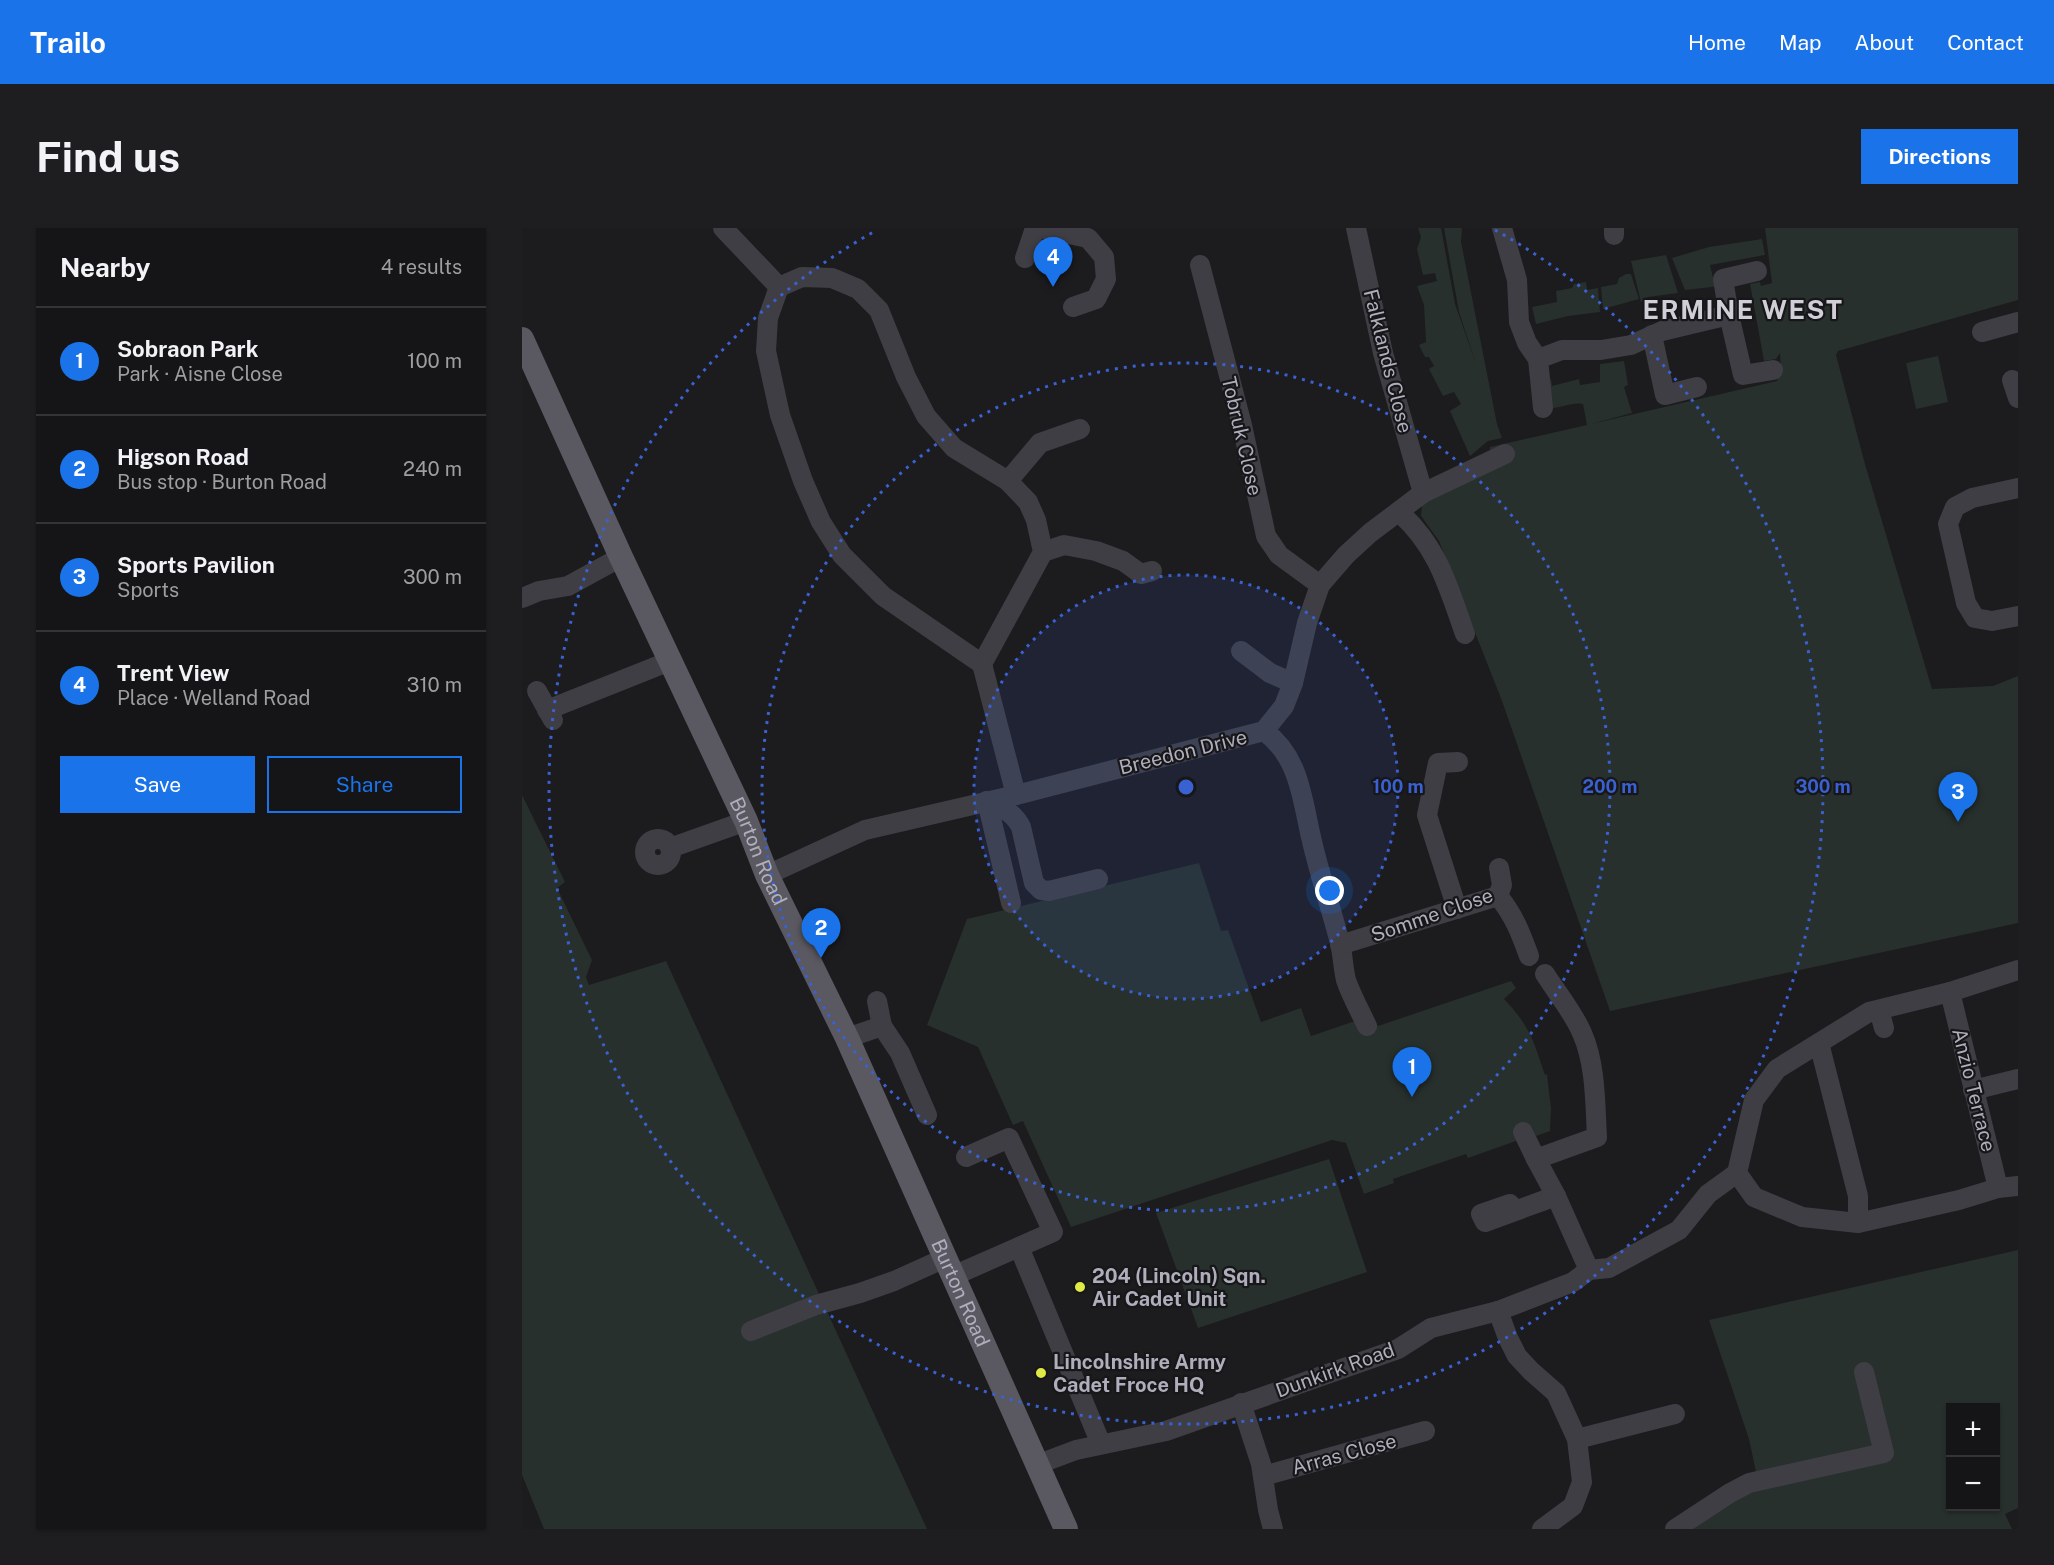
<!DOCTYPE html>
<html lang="en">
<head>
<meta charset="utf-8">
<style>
  body { margin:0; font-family:"Public Sans",sans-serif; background:#1e1d1f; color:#f1f3f6 }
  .controls { position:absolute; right:18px; bottom:18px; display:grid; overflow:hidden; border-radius:0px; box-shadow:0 2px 4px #0004 }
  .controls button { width:54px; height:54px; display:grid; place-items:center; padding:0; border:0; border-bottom:2px solid #343335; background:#151416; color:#f1f3f6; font:30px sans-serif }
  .you { position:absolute; left:808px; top:663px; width:21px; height:21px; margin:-15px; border:4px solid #fff; border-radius:50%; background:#1a73e8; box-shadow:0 0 0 9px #1a73e833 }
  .badge { display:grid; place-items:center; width:39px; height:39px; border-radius:50%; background:#1a73e8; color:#fff; font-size:20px; font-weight:700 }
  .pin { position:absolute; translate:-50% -50px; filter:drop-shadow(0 2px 3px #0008) }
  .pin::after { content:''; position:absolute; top:32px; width:21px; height:18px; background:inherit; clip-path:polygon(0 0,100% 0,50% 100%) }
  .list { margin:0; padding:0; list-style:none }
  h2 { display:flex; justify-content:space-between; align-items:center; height:78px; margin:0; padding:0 24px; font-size:26px }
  h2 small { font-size:20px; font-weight:400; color:#9d9ea1 }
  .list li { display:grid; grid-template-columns:39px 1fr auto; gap:18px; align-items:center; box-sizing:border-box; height:108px; padding:0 24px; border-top:2px solid #343335 }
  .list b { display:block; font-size:22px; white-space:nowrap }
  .list p { margin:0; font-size:20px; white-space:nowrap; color:#9d9ea1 }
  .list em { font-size:20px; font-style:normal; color:#9d9ea1 }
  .actions { display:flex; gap:12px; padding:18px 24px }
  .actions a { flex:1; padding:14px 0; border:2px solid #1a73e8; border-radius:0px; text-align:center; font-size:21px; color:#1a73e8 }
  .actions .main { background:#1a73e8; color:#fff }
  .map { position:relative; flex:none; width:1496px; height:1301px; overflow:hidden; border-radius:0px }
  header { display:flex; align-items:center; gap:36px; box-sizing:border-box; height:84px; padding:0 30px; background:#1a73e8; color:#fff }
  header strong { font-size:28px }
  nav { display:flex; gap:33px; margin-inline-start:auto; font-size:21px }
  .intro { display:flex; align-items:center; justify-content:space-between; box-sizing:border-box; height:144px; padding:0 36px }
  h1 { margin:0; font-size:42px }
  .button { padding:15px 27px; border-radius:0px; background:#1a73e8; color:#fff; font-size:21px; font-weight:700 }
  main { display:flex; gap:36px; padding:0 36px }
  aside { flex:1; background:#151416; border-radius:0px; box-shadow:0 2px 4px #0004 }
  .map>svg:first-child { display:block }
  .green { fill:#27302c; fill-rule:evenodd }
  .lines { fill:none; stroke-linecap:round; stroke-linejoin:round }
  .minor { stroke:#3f3e44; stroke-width:20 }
  .major { stroke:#5a5861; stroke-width:24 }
  .ring { fill:none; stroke:#3a61d2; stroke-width:3; stroke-dasharray:3 6 }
  .poi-dot { fill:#dfea46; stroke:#171618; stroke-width:2 }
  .labels { text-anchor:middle; stroke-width:4.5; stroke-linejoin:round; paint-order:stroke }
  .street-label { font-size:20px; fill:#afaebc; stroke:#171618 }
  .poi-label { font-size:20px; font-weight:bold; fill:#afaebc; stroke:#171618; text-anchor:start }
  .district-label { font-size:26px; font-weight:bold; letter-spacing:1.5px; fill:#d0cfd8; stroke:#171618 }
  .centre { fill:#3a61d2; stroke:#171618; stroke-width:3 }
  .ring-label { font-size:18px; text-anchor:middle; font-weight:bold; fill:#3a61d2; stroke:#171618; stroke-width:4.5; stroke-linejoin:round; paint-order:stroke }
</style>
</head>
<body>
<header>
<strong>Trailo</strong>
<nav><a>Home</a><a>Map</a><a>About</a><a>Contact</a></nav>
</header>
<div class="intro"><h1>Find us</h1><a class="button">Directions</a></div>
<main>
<aside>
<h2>Nearby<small>4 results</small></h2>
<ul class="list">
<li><span class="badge">1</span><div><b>Sobraon Park</b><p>Park · Aisne Close</p></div><em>100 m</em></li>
<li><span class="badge">2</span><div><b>Higson Road</b><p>Bus stop · Burton Road</p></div><em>240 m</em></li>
<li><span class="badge">3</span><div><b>Sports Pavilion</b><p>Sports</p></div><em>300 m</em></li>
<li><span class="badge">4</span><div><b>Trent View</b><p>Place · Welland Road</p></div><em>310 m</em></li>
</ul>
<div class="actions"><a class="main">Save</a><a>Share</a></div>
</aside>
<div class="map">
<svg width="1496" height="1301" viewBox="0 0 1496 1301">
  <rect width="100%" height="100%" fill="#1c1b1d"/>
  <!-- green -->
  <g class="green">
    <path d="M 896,0 L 919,0 L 933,76 L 954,136 L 937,84 L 922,0 L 940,0 L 939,14 L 975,196 L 980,210 L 966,213 L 948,228 L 928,183 L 939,176 L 932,164 L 921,168 L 907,141 L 912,138 L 907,129 L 903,129 L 897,117 L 904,114 L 902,77 L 895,58 L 915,53 L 913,45 L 901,47 L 895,21 L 899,9 Z"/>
    <path d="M 1243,0 L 1496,0 L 1496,72 L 1316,123 L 1314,127 L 1343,236 L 1410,461 L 1471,458 L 1496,448 L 1496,695 L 1088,783 L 980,473 L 917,313 L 899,288 L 900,276 L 968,237 L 968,219 L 1065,197 L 1061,176 C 1049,174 1041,180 1029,180 L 1024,154 L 1029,151 L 1030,158 L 1057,151 L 1058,157 L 1078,154 L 1078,136 L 1102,133 L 1106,157 L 1102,159 L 1110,185 L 1069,196 L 1255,153 L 1259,144 L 1258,125 L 1254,131 L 1242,133 L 1228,56 L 1238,54 L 1239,58 L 1250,55 Z"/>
    <path d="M 1240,11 L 1243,27 L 1188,37 L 1192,54 L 1199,58 L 1163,62 L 1150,30 L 1187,19 Z"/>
    <path d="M 1144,27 L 1156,65 L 1126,69 L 1119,74 L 1109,33 Z"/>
    <path d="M 1104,46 L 1109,46 L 1117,71 L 1081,81 L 1079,59 L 1095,56 L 1097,50 Z"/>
    <path d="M 1064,54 L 1065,62 L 1076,60 L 1078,84 L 1046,88 L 1014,96 L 1010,79 L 1035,74 L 1034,63 L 1050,60 L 1052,56 Z"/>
    <path d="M 1416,128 L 1426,174 L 1394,181 L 1384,135 Z"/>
    <path d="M 0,567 L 43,654 L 35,660 L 70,732 L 64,749 L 67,757 L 144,733 L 405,1301 L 22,1301 L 0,1247 Z"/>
    <path d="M 677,635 L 699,703 L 706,702 L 739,794 L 779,780 L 789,808 L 833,793 L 854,795 L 856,798 L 989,753 L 994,760 L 982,771 C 1008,798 1012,814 1023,847 L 1025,846 L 1029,880 L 1028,903 L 1014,908 L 1010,899 L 992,906 L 994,913 L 946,930 L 944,926 L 871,951 L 872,955 L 842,966 L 824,915 L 810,912 L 549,999 L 501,893 L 491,897 L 456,819 L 405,797 L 445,691 Z"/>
    <path d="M 807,931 L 845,1044 L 676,1100 L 634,985 Z"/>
    <path d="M 1496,1022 L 1496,1280 L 1483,1286 L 1490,1301 L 1143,1301 L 1234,1244 L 1227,1211 L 1187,1092 ZM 1428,1180 L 1474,1180 L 1474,1278 L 1428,1278 Z"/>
  </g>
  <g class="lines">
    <!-- minor -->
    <g class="minor">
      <path d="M 201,0 L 257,59"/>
      <path d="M 518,0 L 566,10 L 582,29 L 584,51 L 574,71 L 551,79"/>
      <path d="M 834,0 L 861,125 L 901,265"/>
      <path d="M 980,0 L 995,52 L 997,94 L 1005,115 L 1016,131 L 1021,180"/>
      <path d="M 1092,0 L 1092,7"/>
      <path d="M 503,30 L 513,0"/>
      <path d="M 678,37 L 720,197 L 744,308 L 757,327 L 798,357"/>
      <path d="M 257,59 L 280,49 L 310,50 L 336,61 L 357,82 L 384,149 L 404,188 L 432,220 L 486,253 L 506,274 L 514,292 L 521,324 L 460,436"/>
      <path d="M 257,59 L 246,90 L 244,123 L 258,187 L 281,253 L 299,294 L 320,327 L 361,368 L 460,436"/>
      <path d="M 1207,87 L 1221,147 L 1251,142"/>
      <path d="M 1460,104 L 1496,94"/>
      <path d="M 1130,107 L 1143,167 L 1175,159"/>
      <path d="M 1016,131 L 1040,122 L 1079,122 L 1109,117 L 1140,103 L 1207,87 L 1201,51 L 1235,43"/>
      <path d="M 1490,152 L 1496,170"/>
      <path d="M 486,253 L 518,215 L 558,201"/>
      <path d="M 1496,260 L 1450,270 L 1433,279 L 1426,296 L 1444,375 L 1453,390 L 1470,393 L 1496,388"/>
      <path d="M 877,284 C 916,319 926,358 943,406"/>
      <path d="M 521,324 L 542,317 L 574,323 L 601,333 L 619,346 L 630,343"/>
      <path d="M 0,370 L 17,363 L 46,358 L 99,329"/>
      <path d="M 719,423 L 748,445 L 771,455"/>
      <path d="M 460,436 L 494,567"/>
      <path d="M 15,463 L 31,492"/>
      <path d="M 25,482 L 148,433"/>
      <path d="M 742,503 C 777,528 780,570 789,609 C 797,645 809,680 818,715 C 821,727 821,740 824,752 C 829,767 838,783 845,798"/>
      <path d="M 465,573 C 480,579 492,585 499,599 L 512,655 L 519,662 L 527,663 L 576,651"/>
      <path d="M 465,573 L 489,675"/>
      <circle cx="136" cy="624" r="13"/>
      <path d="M 148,620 L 224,593"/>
      <path d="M 245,647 L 343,602 L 494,567 L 742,503 L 762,478 L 771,455 L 785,395 L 798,357 L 824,327 L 848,305 L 901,265 L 983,226"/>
      <path d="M 976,668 C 992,687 999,706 1007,728"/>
      <path d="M 935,681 L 905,587 L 916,535 L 936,534"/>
      <path d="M 818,717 L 976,668 L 980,657 L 977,640"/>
      <path d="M 1496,742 L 1428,764 L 1347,784 L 1255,841 L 1232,872 L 1215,945 L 1232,969 L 1280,989 L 1336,995 L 1437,972 L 1476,960 L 1496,958"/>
      <path d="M 1023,746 C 1035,765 1051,784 1060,805 C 1074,837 1073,875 1075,909 L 1014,931 L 1034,968 L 1067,1042"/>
      <path d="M 1428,764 L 1476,960"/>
      <path d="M 355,773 L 360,798"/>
      <path d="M 1357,782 L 1362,800"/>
      <path d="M 325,810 L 360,798 L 378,825 L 405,887"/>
      <path d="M 1297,815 L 1336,968 L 1336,995"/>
      <path d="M 1451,862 L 1496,851"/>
      <path d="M 1001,904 L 1014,931"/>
      <path d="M 990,984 L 988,976 L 959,986 L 963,994 L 1034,968"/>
      <path d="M 497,1019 L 579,1216"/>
      <path d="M 431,1048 L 531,1004 L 487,910 L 444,929"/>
      <path d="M 976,1083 L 986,1110 L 995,1128 L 1009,1143 L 1034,1165 L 1055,1211 L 1060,1254 L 1051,1278 L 1020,1301"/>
      <path d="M 229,1103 L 294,1077 L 338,1065 L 372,1053 L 423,1030"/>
      <path d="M 719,1175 L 739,1236 L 746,1282 L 751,1301"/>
      <path d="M 1055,1211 L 1153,1186"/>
      <path d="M 514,1237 L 554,1222 L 644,1203 L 876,1121 L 909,1100 L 976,1083 L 1051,1054 L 1067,1042 L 1087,1040 L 1157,1002 L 1186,966 L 1215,945"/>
      <path d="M 741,1248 L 903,1203"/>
      <path d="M 1153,1301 L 1208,1265 L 1227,1255 L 1362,1225 L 1342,1144"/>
    </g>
    <!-- major -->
    <path class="major" id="s1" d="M 0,111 L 99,329 L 224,593 L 245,647 L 325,810 L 544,1301"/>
  </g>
  <!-- distance rings -->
  <circle cx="664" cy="559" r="212" fill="#3a61d2" fill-opacity=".12"/>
  <g class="ring">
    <circle cx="664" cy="559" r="212"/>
    <circle cx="664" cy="559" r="424"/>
    <path d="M973 2A637 637 0 1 1 355 2"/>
  </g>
  <!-- markers -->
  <g class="poi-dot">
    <circle cx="558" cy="1059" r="6"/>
    <circle cx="519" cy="1145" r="6"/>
  </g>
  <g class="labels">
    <!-- street labels -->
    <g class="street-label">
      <text transform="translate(866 133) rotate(76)" y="7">Falklands Close</text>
      <text transform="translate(720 208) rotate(77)" y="7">Tobruk Close</text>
      <text transform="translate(661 524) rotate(-14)" y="7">Breedon Drive</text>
      <text dy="7" stroke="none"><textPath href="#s1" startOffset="564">Burton Road</textPath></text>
      <text transform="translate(910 687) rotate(-19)" y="7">Somme Close</text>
      <text transform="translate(1452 862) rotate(76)" y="7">Anzio Terrace</text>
      <text dy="7" stroke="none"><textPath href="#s1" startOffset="1050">Burton Road</textPath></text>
      <text transform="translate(813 1142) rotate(-20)" y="7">Dunkirk Road</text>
      <text transform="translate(822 1226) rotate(-15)" y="7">Arras Close</text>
    </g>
    <!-- poi labels -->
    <g class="poi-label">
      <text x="570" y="1055">204 (Lincoln) Sqn.<tspan x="570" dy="23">Air Cadet Unit</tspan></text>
      <text x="531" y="1141">Lincolnshire Army<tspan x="531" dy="23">Cadet Froce HQ</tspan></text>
    </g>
    <!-- district labels -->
    <g class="district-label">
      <text x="1221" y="91">ERMINE WEST</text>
    </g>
  </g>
  <circle cx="664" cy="559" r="9" class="centre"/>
  <g class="ring-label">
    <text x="876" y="565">100 m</text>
    <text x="1088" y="565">200 m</text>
    <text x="1301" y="565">300 m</text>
  </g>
</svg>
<div class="controls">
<button>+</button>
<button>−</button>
</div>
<div class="you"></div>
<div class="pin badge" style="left:890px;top:869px">1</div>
<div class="pin badge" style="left:299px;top:730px">2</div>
<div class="pin badge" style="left:1436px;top:594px">3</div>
<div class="pin badge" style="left:531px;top:59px">4</div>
</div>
</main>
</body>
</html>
